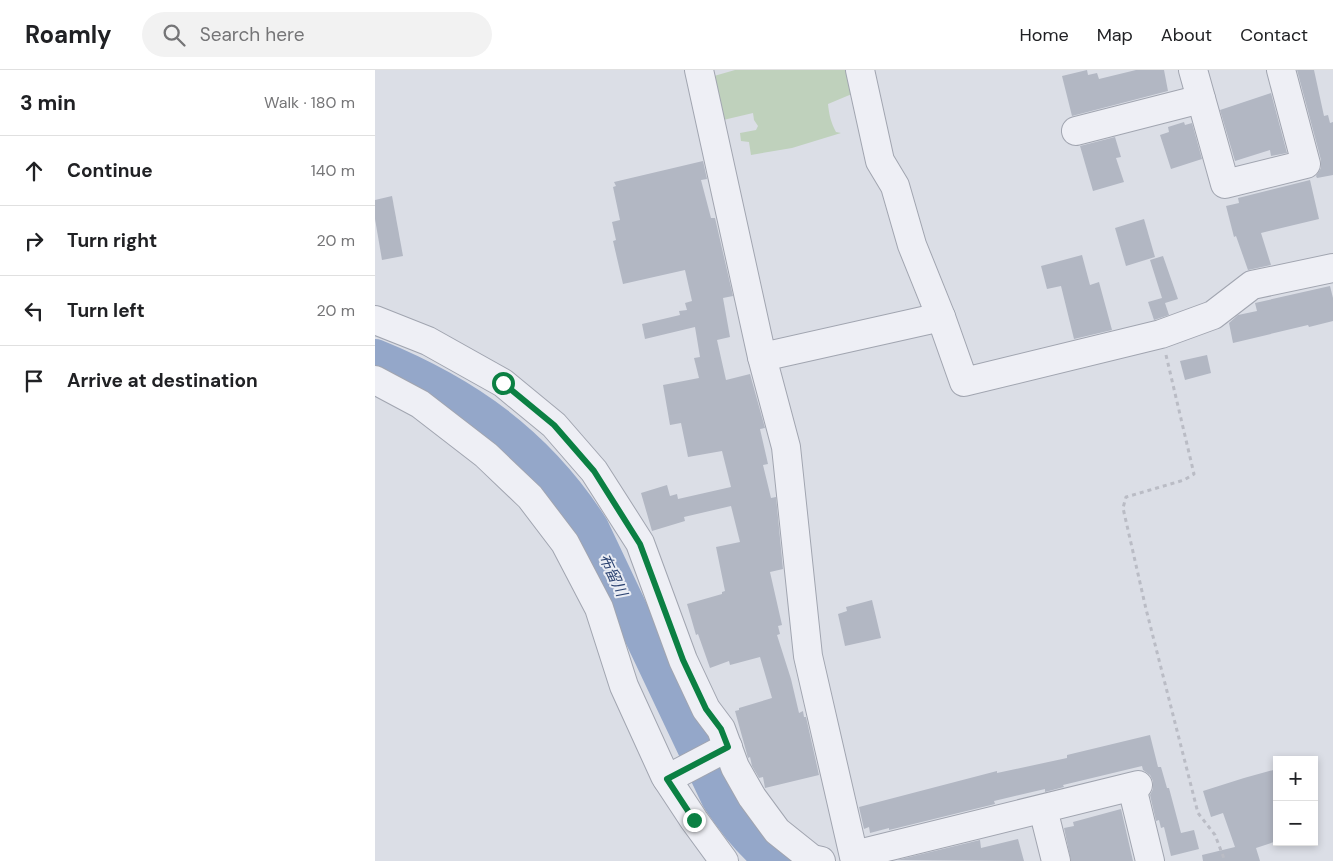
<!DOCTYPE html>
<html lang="en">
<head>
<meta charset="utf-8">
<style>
  body { margin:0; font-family:"DM Sans","Noto Sans JP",sans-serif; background:#f2f2f2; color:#202124 }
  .controls { position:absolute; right:15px; bottom:15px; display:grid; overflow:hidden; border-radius:0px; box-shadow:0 2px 8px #0003 }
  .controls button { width:45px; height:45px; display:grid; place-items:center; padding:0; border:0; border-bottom:1px solid #e0e0e0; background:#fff; color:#202124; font:25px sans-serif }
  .stop { position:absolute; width:15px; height:15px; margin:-11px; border:4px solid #0b8043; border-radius:50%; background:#fff }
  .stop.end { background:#0b8043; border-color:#fff; box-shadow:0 1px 5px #0008 }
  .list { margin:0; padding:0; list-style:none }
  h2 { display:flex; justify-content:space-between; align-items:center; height:65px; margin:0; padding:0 20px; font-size:21px }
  h2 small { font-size:16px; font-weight:400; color:#757577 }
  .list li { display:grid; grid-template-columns:32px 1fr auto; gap:15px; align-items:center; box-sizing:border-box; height:70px; padding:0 20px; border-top:1px solid #e0e0e0 }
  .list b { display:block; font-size:19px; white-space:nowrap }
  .list em { font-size:16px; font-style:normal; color:#757577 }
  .icon { flex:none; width:28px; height:28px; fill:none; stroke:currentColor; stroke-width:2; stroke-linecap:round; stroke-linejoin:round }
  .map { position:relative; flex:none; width:958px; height:791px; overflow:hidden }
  header { display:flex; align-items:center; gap:30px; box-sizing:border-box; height:70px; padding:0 25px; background:#fff; border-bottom:1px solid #e0e0e0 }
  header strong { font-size:24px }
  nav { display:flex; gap:28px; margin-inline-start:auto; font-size:18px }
  .search { width:350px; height:45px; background:#f2f2f2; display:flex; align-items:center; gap:12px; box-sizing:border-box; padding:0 18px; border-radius:28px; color:#757577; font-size:19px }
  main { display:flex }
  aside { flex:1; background:#fff }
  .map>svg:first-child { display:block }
  .green { fill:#bfd1bc }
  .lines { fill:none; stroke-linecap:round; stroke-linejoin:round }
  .river { stroke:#94a7c9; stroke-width:36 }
  .building { fill:#b2b7c3 }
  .minor-casing { stroke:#a1a5b0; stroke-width:30 }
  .path { stroke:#babcc5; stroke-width:3; stroke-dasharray:4 4; stroke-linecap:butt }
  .minor { stroke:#eeeff5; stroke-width:28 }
  .route { stroke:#0b8043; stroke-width:6 }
  .labels { text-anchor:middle; stroke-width:4; stroke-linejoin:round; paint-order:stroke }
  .water-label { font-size:15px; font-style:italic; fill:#2d4472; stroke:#eaedf4 }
</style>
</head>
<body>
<header>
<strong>Roamly</strong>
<div class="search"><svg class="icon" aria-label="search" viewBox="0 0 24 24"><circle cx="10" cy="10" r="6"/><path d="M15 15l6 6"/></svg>Search here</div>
<nav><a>Home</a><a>Map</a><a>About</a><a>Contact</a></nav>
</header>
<main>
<aside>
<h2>3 min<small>Walk · 180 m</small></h2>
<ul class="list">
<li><svg class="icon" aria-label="ahead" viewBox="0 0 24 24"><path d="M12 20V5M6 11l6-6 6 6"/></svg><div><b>Continue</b></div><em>140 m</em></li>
<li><svg class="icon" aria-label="right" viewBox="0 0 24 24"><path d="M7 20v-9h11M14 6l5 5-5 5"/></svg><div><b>Turn right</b></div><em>20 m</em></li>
<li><svg class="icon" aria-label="left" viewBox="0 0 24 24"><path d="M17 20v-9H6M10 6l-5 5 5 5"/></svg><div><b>Turn left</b></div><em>20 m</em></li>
<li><svg class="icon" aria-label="arrive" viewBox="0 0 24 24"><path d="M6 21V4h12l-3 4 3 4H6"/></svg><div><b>Arrive at destination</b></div></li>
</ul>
</aside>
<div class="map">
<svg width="958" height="791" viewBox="0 0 958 791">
  <rect width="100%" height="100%" fill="#dbdee6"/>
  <!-- green -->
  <path class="green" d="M 360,0 L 480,0 L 484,21 L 453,34 C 454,44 456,53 461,62 L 466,63 L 417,78 L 376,85 L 374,72 L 366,71 L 365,63 L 381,60 L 383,56 L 379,50 L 378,43 L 344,51 L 332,8 Z"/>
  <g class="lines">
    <!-- river -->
    <path class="river" d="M 0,287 C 91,324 162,374 216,458 L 344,728 C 359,751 377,775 400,791"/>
  </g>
  <!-- building -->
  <g class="building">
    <path d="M 712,0 L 713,5 L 722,3 L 724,9 L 761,0 L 789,0 L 793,21 L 697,46 L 687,6 Z"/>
    <path d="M 922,0 L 939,0 L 949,46 L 953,45 L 955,53 L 958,52 L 958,105 L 942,108 L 941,106 L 946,98 L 946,90 Z"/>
    <path d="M 896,23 L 912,83 L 896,86 L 895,80 L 860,91 L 845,40 Z"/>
    <path d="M 809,52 L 810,55 L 817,53 L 827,89 L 796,99 L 785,65 L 794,62 L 793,57 Z"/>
    <path d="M 740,67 L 746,87 L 741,88 L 749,112 L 718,121 L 705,76 Z"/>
    <path d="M 328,91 L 332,109 L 326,110 L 336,148 L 340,148 L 358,226 L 348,228 L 355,267 L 342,270 L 351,310 L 375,304 L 390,358 L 385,359 L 393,394 L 388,395 L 396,428 L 401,427 L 408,499 L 395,502 L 407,555 L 403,556 L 405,564 L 402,565 L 416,609 L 424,643 L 428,641 L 429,647 L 431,647 L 444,705 L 390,718 L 388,707 L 384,708 L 377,696 L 375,687 L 373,688 L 360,641 L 364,640 L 364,638 L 397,628 L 385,587 L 355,595 L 354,591 L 335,598 L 323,564 L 321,565 L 312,534 L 347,524 L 347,522 L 350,521 L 341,477 L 365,472 L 356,436 L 309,447 L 310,451 L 277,461 L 266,423 L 292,415 L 295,426 L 302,424 L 303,429 L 356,417 L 347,381 L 313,387 L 306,353 L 295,355 L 288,315 L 324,308 L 319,288 L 325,287 L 320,257 L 270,269 L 267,254 L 305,245 L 304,241 L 312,240 L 310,233 L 317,231 L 310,200 L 248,214 L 238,171 L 241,170 L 237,152 L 245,150 L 238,117 L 241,116 L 239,112 Z"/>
    <path d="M 935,110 L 944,149 L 886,163 L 896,195 L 873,200 L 861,166 L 859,167 L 851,136 L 864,133 L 863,128 Z"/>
    <path d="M 17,126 L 28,186 L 7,190 L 0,149 L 0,130 Z"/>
    <path d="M 769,149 L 780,187 L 751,196 L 740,158 Z"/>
    <path d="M 707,185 L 715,215 L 724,212 L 737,260 L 699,269 L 686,216 L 672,219 L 666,196 Z"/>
    <path d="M 788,186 L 803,229 L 790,233 L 794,245 L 779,250 L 773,232 L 787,228 L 775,190 Z"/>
    <path d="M 955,216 L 958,228 L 958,251 L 934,257 L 933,255 L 858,273 L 854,253 L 863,245 L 882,241 L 880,233 Z"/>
    <path d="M 832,285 L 836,303 L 810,310 L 805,291 Z"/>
    <path d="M 497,530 L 506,568 L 470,576 L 463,544 L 472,541 L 471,537 Z"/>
    <path d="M 775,665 L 783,697 L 786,697 L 792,718 L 794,718 L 806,763 L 819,760 L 824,779 L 796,786 L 789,757 L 786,758 L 784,750 L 781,751 L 775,725 L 778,719 L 778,711 L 775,705 L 768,700 L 767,696 L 688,715 L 689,717 L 670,722 L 670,719 L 619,731 L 620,734 L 514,760 L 514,758 L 495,763 L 494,757 L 489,759 L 484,737 L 622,701 L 622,703 L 692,688 L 692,685 Z"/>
    <path d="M 902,699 L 902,771 L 881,778 L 885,791 L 828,791 L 827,785 L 860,777 L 848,743 L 836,747 L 828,721 L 869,708 Z"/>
    <path d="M 746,739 L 758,791 L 696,791 L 689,758 L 699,756 L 698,752 Z"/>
    <path d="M 643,769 L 649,791 L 522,790 L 605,770 L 606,778 Z"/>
  </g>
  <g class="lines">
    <!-- minor casing -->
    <g class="minor-casing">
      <g id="minor">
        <path d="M 324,0 L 387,287 L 411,377 L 433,586 L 480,791"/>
        <path d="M 485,0 L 505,91 L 520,116 L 537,175 L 566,247"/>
        <path d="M 818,0 L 850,114 L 931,94 L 906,0"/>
        <path d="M 701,61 L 826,29"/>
        <path d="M 0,250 L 53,271 L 128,313 L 179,355 L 219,401 L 265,473 L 308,590 L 331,639 L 346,659 L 360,697 L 377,727 L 402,761 L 437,789 L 446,791"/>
        <path d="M 387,287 L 566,247 L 589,312 L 786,264 L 838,245 L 877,215 L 958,198"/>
        <path d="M 0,310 L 45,334 L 111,385 L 155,427 L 190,473 L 224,538 L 249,616 L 290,706 L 319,750 L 349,791"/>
        <path d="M 292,709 L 353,677"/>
        <path d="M 757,717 L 775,791"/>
        <path d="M 668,739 L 681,791"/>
        <path d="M 479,785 L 763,715"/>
      </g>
    </g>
    <!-- path -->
    <path class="path" d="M 791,285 L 819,404 L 809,410 L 751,427 L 748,438 L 771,539 L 823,743 L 840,765 L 850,791"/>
    <!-- minor -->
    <use href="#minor" class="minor"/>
  </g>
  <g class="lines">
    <!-- route -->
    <path class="route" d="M 128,313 L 179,355 L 219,401 L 265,474 L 308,590 L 331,639 L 346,659 L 353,677 L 292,709 L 319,750"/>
  </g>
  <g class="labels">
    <!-- water labels -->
    <g class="water-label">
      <text transform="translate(238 505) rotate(65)" y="5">布留川</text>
    </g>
  </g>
</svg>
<div class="controls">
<button>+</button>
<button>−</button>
</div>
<div class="stop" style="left:128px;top:313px"></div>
<div class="stop end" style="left:319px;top:750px"></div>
</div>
</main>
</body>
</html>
